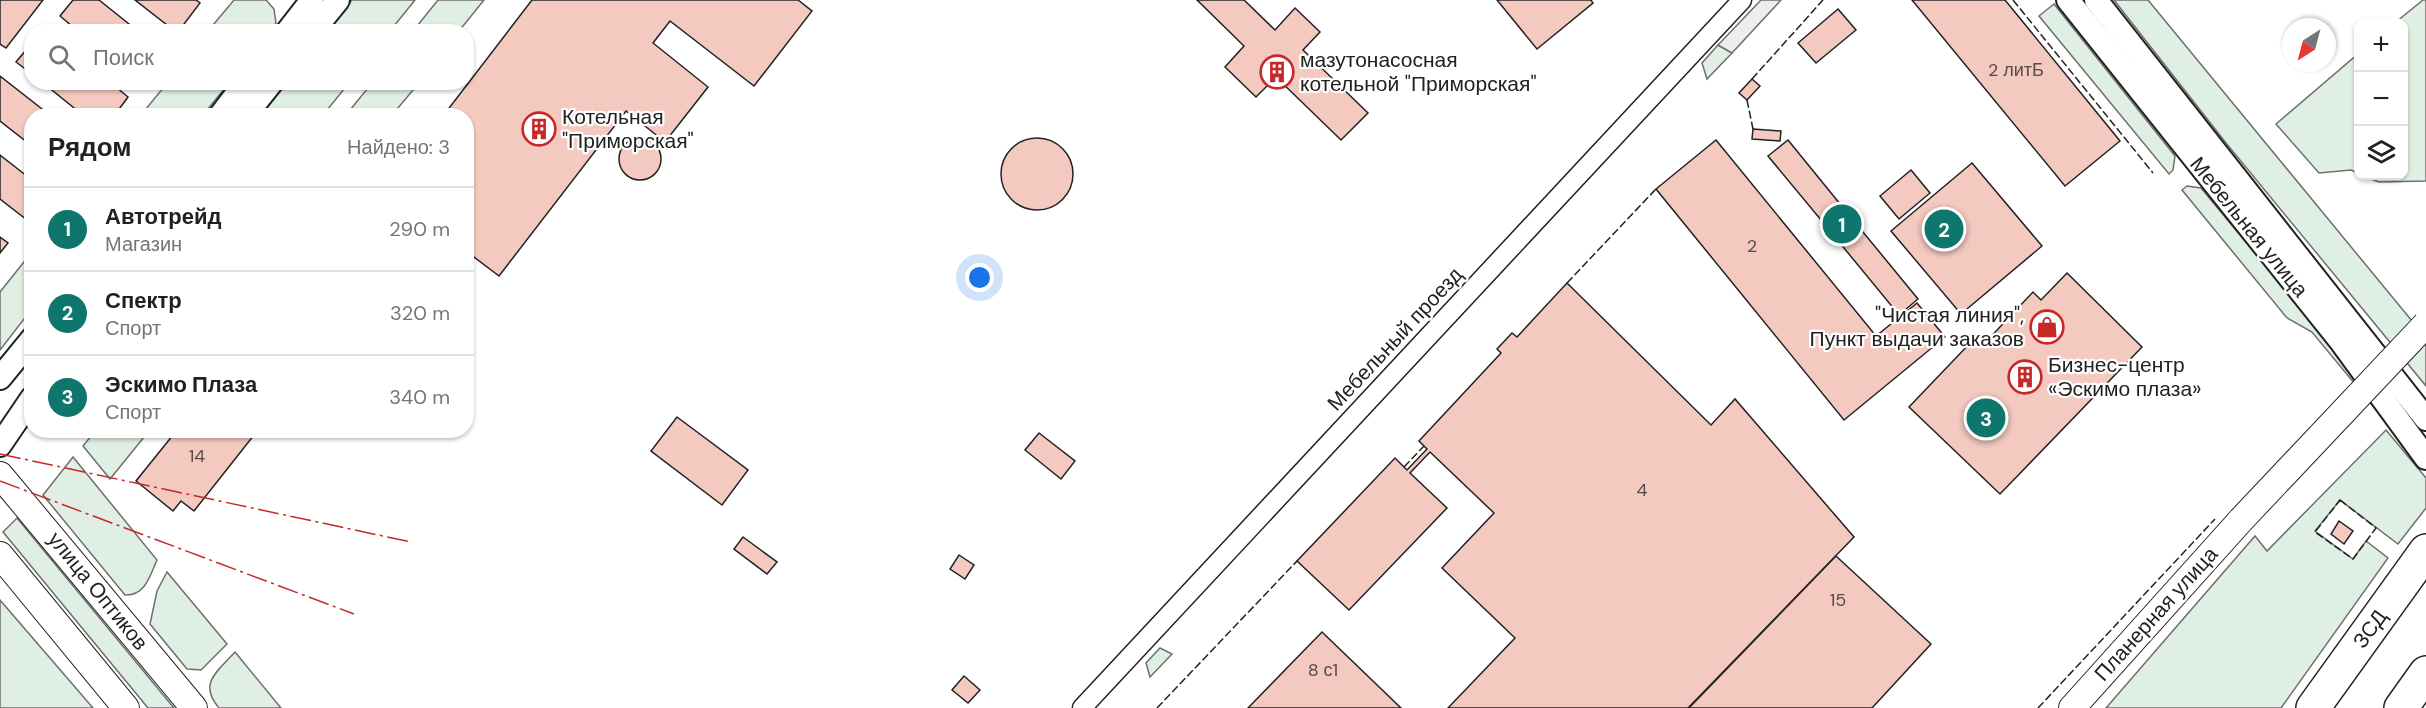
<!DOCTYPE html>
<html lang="ru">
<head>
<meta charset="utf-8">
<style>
  body { margin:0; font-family:"DM Sans",sans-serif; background:#f2f2f2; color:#202124 }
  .controls { position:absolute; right:18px; top:18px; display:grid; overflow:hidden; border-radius:12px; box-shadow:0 2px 4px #0004 }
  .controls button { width:54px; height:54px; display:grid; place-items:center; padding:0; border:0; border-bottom:2px solid #e0e0e0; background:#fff; color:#202124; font:30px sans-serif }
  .compass { position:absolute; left:2282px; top:18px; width:54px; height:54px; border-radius:50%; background:#fff; box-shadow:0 2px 4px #0004; rotate:216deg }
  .you { position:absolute; left:980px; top:278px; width:21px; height:21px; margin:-15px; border:4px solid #fff; border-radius:50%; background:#1a73e8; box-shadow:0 0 0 9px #1a73e833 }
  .badge { display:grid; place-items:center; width:39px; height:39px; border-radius:50%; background:#0f766e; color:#fff; font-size:20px; font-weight:700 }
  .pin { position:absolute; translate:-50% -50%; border:3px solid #fff; box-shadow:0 2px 6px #0006 }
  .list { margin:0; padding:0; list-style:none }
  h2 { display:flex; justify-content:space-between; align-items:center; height:78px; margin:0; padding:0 24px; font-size:26px }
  h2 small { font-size:20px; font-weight:400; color:#757577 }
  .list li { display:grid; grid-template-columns:39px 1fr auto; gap:18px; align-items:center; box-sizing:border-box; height:84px; padding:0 24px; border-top:2px solid #e0e0e0 }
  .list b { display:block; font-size:22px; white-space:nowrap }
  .list p { margin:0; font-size:20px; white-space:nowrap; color:#757577 }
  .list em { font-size:20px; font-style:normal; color:#757577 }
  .icon { flex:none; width:33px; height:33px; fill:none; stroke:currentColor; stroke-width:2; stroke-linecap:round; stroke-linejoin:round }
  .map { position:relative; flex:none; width:2426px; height:708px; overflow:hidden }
  .search { position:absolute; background:#fff; box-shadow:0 2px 4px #0004; left:24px; top:24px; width:450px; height:66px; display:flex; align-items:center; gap:15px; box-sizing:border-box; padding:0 21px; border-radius:24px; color:#757577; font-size:22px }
  .panel { position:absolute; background:#fff; box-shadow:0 2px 4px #0004; left:24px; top:108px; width:450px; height:330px; border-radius:24px }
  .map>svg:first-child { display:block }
  .green { fill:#e0efe3; stroke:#6f6f6f; stroke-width:1.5 }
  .parking { fill:#ededed; stroke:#6f6f6f; stroke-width:1.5 }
  .building { fill:#f3c9c0; stroke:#222; stroke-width:1.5 }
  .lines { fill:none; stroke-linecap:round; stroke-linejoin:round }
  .minor-casing { stroke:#222; stroke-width:21 }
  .tertiary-casing { stroke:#222; stroke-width:26 }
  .secondary-casing { stroke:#222; stroke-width:28 }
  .motorway-casing { stroke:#222; stroke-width:36 }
  .minor { stroke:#fff; stroke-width:18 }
  .tertiary { stroke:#fff; stroke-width:22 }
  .secondary { stroke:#fff; stroke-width:26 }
  .motorway { stroke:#fff; stroke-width:33 }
  .secondary-bridge-casing { stroke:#222; stroke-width:28; stroke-linecap:butt }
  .secondary-bridge { stroke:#fff; stroke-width:26 }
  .fence { stroke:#222; stroke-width:1.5; stroke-dasharray:8 3; stroke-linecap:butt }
  .power { stroke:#c62828; stroke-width:1.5; stroke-dasharray:21 4.5 3 4.5; stroke-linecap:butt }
  .labels { text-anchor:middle; stroke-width:4.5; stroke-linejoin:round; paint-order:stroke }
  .number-label { font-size:18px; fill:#564c4a }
  .poi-label { font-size:21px; fill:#222; stroke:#fff; text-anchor:start }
  .street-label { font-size:21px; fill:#222; stroke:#fff }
</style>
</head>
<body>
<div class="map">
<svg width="2426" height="708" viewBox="0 0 2426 708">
  <rect width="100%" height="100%" fill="#fff"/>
  <!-- green -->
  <g class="green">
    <path d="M 234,0 L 266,0 L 274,9 L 276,23 L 269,31 L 208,31 Z"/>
    <path d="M 352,0 L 415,0 L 390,31 L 327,32 Z"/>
    <path d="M 438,0 L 484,0 L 459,31 L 413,31 Z"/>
    <path d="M 2114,0 L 2148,0 L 2426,338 L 2426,386 L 2226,143 Z"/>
    <path d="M 2423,0 L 2426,0 L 2426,181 L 2379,182 L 2363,176 L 2404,176 L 2404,22 L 2396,22 Z"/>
    <path d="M 2054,4 L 2175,156 L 2173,170 L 2169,174 L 2039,16 Z"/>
    <path d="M 1718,45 L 1732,53 L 1707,79 L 1702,63 Z"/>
    <path d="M 2358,54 L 2358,173 L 2351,170 L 2319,173 L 2276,124 Z"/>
    <path d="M 168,82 L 229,82 L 229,83 L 203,115 L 141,115 Z"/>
    <path d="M 287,83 L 287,82 L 349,83 L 323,115 L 261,115 Z"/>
    <path d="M 372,83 L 372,82 L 419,83 L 392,115 L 346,115 Z"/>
    <path d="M 2187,186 L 2201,188 L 2426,459 L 2426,470 L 2312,332 L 2287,318 L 2182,190 Z"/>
    <path d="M 31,253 L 31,310 L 0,350 L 0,292 Z"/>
    <path d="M 2386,430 L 2426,478 L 2426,508 L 2398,544 L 2340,500 L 2315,531 L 2353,559 L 2366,541 L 2388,558 L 2281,708 L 2106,708 L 2255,536 L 2267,551 Z"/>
    <path d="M 95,431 L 95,430 L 149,431 L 110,479 L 83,446 Z"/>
    <path d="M 73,457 L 157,560 C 150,576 145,596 125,595 L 43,495 Z"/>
    <path d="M 17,518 L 174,708 L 148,708 L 3,532 Z"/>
    <path d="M 167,572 L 227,644 L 201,670 L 187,669 L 150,624 L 157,591 Z"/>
    <path d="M 0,600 L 93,708 L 0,708 Z"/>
    <path d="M 1160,648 L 1172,654 L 1150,677 L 1146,663 Z"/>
    <path d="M 235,652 L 281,708 L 219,708 C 198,683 217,672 235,652 Z"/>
  </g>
  <!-- parking -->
  <path class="parking" d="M 1761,0 L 1781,0 L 1732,53 L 1718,45 Z"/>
  <!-- building -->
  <g class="building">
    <path d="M 0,0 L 43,0 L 6,48 L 0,44 Z"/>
    <path d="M 73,0 L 99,0 L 139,32 L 79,32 L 60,16 Z"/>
    <path d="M 135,0 L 196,0 L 200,3 L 178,32 L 176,32 Z"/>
    <path d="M 532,0 L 798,0 L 812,11 L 754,86 L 670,21 L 653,43 L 708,87 L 665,142 L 626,111 L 499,276 L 466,251 L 466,116 L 443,116 Z"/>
    <path d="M 1197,0 L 1244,0 L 1275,30 L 1295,8 L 1320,32 L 1303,50 L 1368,113 L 1341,140 L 1276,77 L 1256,97 L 1225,67 L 1244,46 Z"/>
    <path d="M 1497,0 L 1591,0 L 1593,3 L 1537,49 Z"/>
    <path d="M 1912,0 L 2005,0 L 2120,141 L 2065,186 Z"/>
    <path d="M 1838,9 L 1856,30 L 1816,63 L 1798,43 Z"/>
    <path d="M 32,43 L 32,74 L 16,62 Z"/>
    <path d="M 0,76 L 51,116 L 32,116 L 32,146 L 0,121 Z"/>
    <path d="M 1752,79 L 1760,86 L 1747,100 L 1739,93 Z"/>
    <path d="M 42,82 L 110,82 L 128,97 L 114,116 L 84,116 Z"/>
    <path d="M 1753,129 L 1781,131 L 1780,141 L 1752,139 Z"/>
    <circle cx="1037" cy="174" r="36"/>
    <circle cx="640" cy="159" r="21"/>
    <path d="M 1716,140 L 1876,336 L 1917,303 L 1945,337 L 1844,420 L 1656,189 Z"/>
    <path d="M 1788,140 L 1840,204 L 1821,220 L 1768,156 Z"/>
    <path d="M 0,155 L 32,180 L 32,214 L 27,220 L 0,199 Z"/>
    <path d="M 1972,163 L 2042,246 L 1961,314 L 1891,231 Z"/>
    <path d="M 1911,170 L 1930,193 L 1899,219 L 1880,196 Z"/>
    <path d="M 1840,204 L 1918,299 L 1899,315 L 1821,220 Z"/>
    <path d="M 0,237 L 8,243 L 0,253 Z"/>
    <path d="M 2067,273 L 2142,347 L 2000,494 L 1909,407 L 1973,340 L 1981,347 L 2033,292 L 2041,300 Z"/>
    <path d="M 1567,283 L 1711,425 L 1735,399 L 1854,537 L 1688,708 L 1448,708 L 1515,638 L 1442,568 L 1494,513 L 1430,452 L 1410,473 L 1447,508 L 1349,610 L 1297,561 L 1395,458 L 1407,470 L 1427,449 L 1419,441 L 1501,353 L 1497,349 L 1512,333 L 1517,337 Z"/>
    <path d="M 677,417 L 748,470 L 722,505 L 651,451 Z"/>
    <path d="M 177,430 L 258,430 L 194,511 L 181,501 L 173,511 L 136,481 Z"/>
    <path d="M 1039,433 L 1075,461 L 1061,479 L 1025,450 Z"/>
    <path d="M 2339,521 L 2353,531 L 2344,544 L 2331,534 Z"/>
    <path d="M 743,537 L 777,562 L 767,574 L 734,549 Z"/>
    <path d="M 959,555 L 974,565 L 965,579 L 950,569 Z"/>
    <path d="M 1836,556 L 1931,644 L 1872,708 L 1689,708 Z"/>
    <path d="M 1322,632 L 1401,708 L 1248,708 Z"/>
    <path d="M 964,676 L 980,690 L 968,703 L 952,690 Z"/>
  </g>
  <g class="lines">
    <!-- minor casing -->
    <g class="minor-casing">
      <path id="minor" d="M 1082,708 L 1742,0"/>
    </g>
    <!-- tertiary casing -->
    <g class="tertiary-casing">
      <g id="tertiary">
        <path d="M 2068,0 L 2342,343 L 2426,458"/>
        <path d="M 2096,0 L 2426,419"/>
        <path d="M 287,32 L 312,0"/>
        <path d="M 312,32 L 338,0"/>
        <path d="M 220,116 L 246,82"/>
        <path d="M 245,116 L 272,82"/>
        <path d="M 0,378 L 32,339"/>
        <path d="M 0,445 L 32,398"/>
      </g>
    </g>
    <!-- secondary casing -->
    <g class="secondary-casing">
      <g id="secondary">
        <path d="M 0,475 L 194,708"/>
        <path d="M 0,555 L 126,708"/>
        <path d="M 2072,708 L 2241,520"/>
      </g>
    </g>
    <!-- motorway casing -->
    <g class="motorway-casing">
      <g id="motorway">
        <path d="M 2313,708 L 2426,551"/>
        <path d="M 2401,708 L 2426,673"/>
      </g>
    </g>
    <!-- minor -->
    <use href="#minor" class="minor"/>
    <!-- tertiary -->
    <use href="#tertiary" class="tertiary"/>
    <!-- secondary -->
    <use href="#secondary" class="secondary"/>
    <!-- motorway -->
    <use href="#motorway" class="motorway"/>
    <!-- secondary-bridge casing -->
    <g class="secondary-bridge-casing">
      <path id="secondary-bridge" d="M 2241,520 L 2426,324"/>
    </g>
    <!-- secondary-bridge -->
    <use href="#secondary-bridge" class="secondary-bridge"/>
    <!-- fence -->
    <g class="fence">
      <path d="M 2013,0 L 2153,173"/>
      <path d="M 1752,79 L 1823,0"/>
      <path d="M 1747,100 L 1753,129"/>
      <path d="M 1567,283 L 1656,189"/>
      <path d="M 1404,467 L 1424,446"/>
      <path d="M 2340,500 L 2376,528 L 2353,559 L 2315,532 Z"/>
      <path d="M 1157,708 L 1297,561"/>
      <path d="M 2038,708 L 2215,519"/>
    </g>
    <!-- power -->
    <g class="power">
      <path d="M 0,454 L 411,542"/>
      <path d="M 0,481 L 354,614"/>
    </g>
  </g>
  <!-- icons -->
  <defs>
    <g id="building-ring" transform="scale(1.725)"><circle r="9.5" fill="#fff" stroke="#c62828" stroke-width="1.5"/><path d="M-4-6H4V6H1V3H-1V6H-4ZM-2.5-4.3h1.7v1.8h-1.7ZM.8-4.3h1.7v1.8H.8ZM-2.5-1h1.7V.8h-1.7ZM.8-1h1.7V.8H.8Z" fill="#c62828"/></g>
    <g id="shop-ring" transform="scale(1.725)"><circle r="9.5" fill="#fff" stroke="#c62828" stroke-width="1.5"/><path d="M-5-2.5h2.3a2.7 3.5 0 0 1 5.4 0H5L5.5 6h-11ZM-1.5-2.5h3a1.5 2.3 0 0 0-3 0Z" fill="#c62828"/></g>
  </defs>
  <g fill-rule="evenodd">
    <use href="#building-ring" x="1277" y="72"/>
    <use href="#building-ring" x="539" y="129"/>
    <use href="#shop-ring" x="2047" y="327"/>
    <use href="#building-ring" x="2025" y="377"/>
  </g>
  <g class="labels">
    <!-- number labels -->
    <g class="number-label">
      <text x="2016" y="76">2 литБ</text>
      <text x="1752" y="252">2</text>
      <text x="197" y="462">14</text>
      <text x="1642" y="496">4</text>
      <text x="1838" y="606">15</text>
      <text x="1323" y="676">8 с1</text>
    </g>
    <!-- poi labels -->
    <g class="poi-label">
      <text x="1300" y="67">мазутонасосная<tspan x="1300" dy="24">котельной "Приморская"</tspan></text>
      <text x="562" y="124">Котельная<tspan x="562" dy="24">"Приморская"</tspan></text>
      <text x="2024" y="322" text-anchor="end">"Чистая линия",<tspan x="2024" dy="24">Пункт выдачи заказов</tspan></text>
      <text x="2048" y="372">Бизнес-центр<tspan x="2048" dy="24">«Эскимо плаза»</tspan></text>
    </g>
    <!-- street labels -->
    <g class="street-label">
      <text transform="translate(2249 227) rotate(51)" y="7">Мебельная улица</text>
      <text transform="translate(1395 339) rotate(-47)" y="7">Мебельный проезд</text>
      <text transform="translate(98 591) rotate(51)" y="7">улица Оптиков</text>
      <text transform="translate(2156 614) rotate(-48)" y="7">Планерная улица</text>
      <text transform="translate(2370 629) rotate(-54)" y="7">ЗСД</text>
    </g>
  </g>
</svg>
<div class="controls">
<button>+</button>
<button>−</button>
<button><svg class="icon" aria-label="layers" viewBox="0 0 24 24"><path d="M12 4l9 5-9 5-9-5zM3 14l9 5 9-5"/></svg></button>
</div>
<svg class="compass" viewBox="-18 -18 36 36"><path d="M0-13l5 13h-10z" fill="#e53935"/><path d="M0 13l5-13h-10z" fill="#757577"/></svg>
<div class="you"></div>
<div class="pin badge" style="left:1842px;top:224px">1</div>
<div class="pin badge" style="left:1944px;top:229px">2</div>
<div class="pin badge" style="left:1986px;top:418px">3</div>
<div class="search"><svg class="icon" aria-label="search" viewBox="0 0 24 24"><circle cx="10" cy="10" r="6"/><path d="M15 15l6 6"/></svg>Поиск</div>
<section class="panel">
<h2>Рядом<small>Найдено: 3</small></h2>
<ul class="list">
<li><span class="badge">1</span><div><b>Автотрейд</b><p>Магазин</p></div><em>290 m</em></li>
<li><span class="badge">2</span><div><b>Спектр</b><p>Спорт</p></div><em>320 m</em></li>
<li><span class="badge">3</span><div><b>Эскимо Плаза</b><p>Спорт</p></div><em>340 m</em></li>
</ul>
</section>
</div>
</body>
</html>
